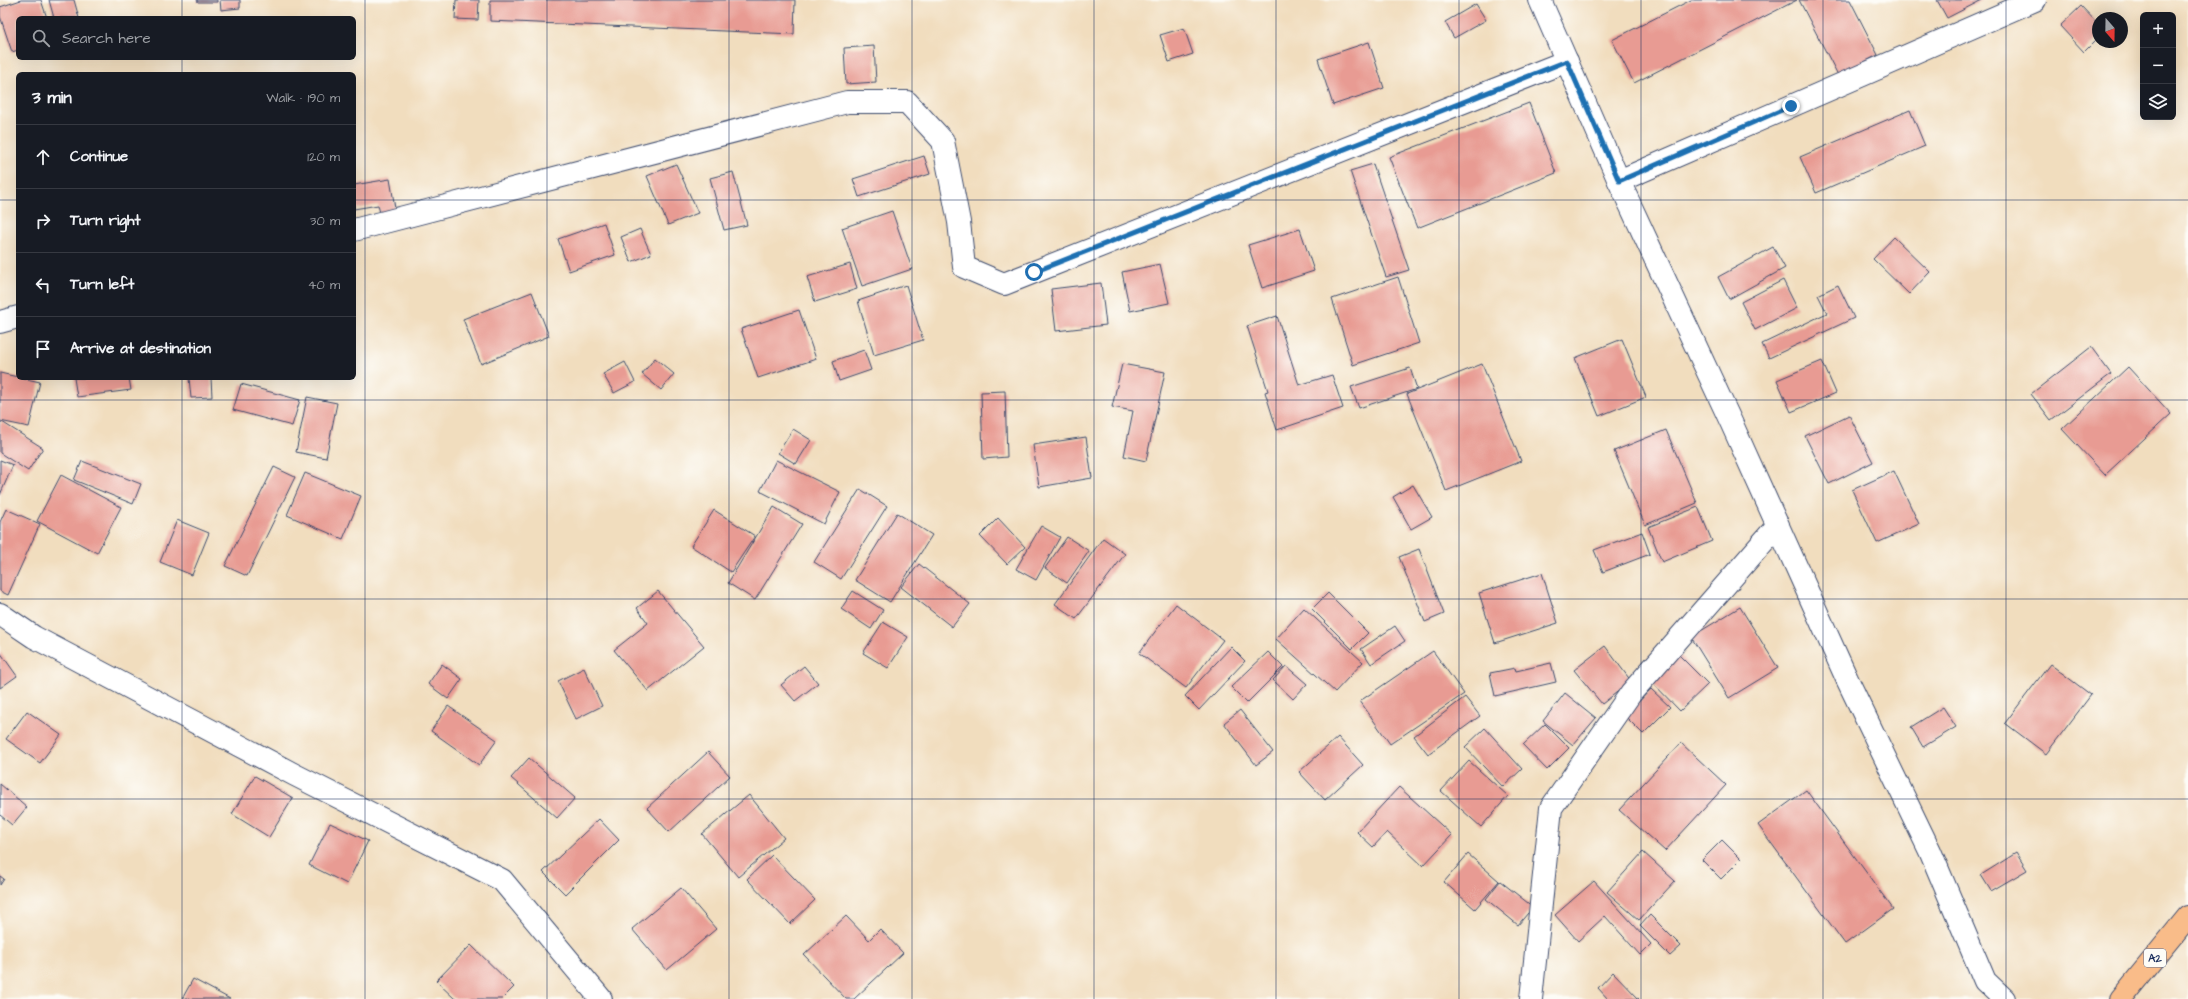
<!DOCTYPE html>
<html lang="en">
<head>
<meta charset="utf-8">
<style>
  body { margin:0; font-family:"Architects Daughter",sans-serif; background:#242831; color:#f1f3f6 }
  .controls { position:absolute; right:12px; top:12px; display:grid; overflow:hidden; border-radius:6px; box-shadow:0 4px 16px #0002 }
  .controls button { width:36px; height:36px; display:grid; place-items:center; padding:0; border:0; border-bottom:1px solid #363941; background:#171b24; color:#f1f3f6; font:20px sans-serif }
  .compass { position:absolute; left:2092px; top:12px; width:36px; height:36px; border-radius:50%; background:#171b24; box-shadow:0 4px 16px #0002; rotate:160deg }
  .stop { position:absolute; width:12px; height:12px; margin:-9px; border:3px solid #1f6fb2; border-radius:50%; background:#fff }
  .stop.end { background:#1f6fb2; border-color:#fff; box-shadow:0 1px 4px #0008 }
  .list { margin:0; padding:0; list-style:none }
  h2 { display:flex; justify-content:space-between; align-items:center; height:52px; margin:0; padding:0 16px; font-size:17px }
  h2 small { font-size:13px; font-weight:400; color:#9ea1a6 }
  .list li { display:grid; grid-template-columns:26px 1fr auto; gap:12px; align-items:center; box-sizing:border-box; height:64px; padding:0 16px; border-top:1px solid #363941 }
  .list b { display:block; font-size:15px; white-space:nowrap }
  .list em { font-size:13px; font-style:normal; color:#9ea1a6 }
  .icon { flex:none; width:22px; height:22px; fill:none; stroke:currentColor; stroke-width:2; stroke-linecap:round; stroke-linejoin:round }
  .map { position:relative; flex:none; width:2188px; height:999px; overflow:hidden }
  .search { position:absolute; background:#171b24; box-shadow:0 4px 16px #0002; left:16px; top:16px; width:340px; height:44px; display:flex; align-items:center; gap:10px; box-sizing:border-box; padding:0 14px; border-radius:6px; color:#9ea1a6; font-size:15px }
  .panel { position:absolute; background:#171b24; box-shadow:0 4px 16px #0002; left:16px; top:72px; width:340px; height:308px; border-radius:6px }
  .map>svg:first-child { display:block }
  .building { fill:#e89b93 }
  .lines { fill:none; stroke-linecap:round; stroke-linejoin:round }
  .street-casing { stroke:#3b496c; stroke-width:24 }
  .primary-casing { stroke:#3b496c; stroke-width:24 }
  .street { stroke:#fff; stroke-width:22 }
  .primary { stroke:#f9bc89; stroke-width:22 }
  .route { stroke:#1f6fb2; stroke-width:5 }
  .grid { fill:none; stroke:#1b2f5e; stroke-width:1; stroke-opacity:0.55 }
  .labels { text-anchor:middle; stroke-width:3; stroke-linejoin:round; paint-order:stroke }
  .shield { fill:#fdfcf7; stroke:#5f6c8c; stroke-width:1 }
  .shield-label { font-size:11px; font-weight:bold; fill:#1b2f5e }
</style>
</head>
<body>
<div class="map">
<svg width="2188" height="999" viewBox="0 0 2188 999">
  <rect width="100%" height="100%" fill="#fdfcf7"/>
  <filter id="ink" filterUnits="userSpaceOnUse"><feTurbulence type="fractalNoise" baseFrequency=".025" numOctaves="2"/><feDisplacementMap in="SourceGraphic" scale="8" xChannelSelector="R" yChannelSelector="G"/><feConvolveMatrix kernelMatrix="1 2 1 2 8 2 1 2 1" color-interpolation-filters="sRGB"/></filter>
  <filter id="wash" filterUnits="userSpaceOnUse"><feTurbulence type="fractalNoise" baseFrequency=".012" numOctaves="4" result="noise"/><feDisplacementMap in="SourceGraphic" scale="16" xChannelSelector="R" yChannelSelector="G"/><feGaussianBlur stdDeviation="0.9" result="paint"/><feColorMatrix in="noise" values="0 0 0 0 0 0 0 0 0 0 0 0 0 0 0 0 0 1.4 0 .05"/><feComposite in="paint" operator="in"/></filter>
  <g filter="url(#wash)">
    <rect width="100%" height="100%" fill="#f1ddbe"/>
    <g id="blocks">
      <!-- building -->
      <g class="building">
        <path d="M 21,0 L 41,0 L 47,18 L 18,18 L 18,50 L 12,52 L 0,16 L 0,7 Z"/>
        <path d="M 49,0 L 74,0 L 79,18 L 54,18 Z"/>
        <path d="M 197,0 L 217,0 L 217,2 L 198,2 Z"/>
        <path d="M 220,0 L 240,0 L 240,8 L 221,10 Z"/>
        <path d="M 456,0 L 479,0 L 478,20 L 455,19 Z"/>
        <path d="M 490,0 L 795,0 L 794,34 L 490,21 Z"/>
        <path d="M 1691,0 L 1797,0 L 1634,83 L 1612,40 Z"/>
        <path d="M 1799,0 L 1850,0 L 1878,55 L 1838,75 Z"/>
        <path d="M 1937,0 L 1982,0 L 1947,18 Z"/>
        <path d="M 1476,4 L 1486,20 L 1454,38 L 1445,22 Z"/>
        <path d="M 2081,6 L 2098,24 L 2098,38 L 2084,52 L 2060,26 Z"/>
        <path d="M 1184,28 L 1193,54 L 1169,62 L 1160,35 Z"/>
        <path d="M 1369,42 L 1384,88 L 1333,105 L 1318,59 Z"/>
        <path d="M 874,46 L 876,82 L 846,84 L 844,48 Z"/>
        <path d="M 1529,103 L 1556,173 L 1417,228 L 1389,157 Z"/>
        <path d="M 1910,110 L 1925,146 L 1816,193 L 1800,157 Z"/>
        <path d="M 924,156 L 930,174 L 859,197 L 853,179 Z"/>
        <path d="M 676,164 L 698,213 L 668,225 L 647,176 Z"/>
        <path d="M 1373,164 L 1409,270 L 1386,277 L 1350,171 Z"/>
        <path d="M 733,172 L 747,225 L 724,230 L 710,178 Z"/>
        <path d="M 390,179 L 396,214 L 381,217 L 378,205 L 354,209 L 354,185 Z"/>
        <path d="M 892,211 L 912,269 L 862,286 L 842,228 Z"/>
        <path d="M 604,223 L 615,255 L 569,271 L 558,239 Z"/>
        <path d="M 640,229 L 651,254 L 631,262 L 621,237 Z"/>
        <path d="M 1300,229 L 1314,271 L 1262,288 L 1248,245 Z"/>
        <path d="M 1894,237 L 1930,272 L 1909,294 L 1873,259 Z"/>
        <path d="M 1773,247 L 1785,268 L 1729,299 L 1718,277 Z"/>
        <path d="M 850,264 L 857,289 L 815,302 L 807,277 Z"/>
        <path d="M 1160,264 L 1169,303 L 1130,311 L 1122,272 Z"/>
        <path d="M 1398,277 L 1419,343 L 1353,365 L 1332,299 Z"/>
        <path d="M 1783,280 L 1797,308 L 1755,330 L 1741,302 Z"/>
        <path d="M 1101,283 L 1106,325 L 1056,331 L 1051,289 Z"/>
        <path d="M 906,285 L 923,340 L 874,355 L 858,301 Z"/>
        <path d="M 1838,285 L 1854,318 L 1769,358 L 1762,344 L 1827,313 L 1818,295 Z"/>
        <path d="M 532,292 L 549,336 L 481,364 L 463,319 Z"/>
        <path d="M 799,310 L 816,359 L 758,378 L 741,329 Z"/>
        <path d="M 1277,316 L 1299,385 L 1332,375 L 1343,408 L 1277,430 L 1265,392 L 1268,391 L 1247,326 Z"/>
        <path d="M 1622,339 L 1646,397 L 1599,416 L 1575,358 Z"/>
        <path d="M 2091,347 L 2111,374 L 2051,420 L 2031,394 Z"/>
        <path d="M 864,350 L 871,370 L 839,381 L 833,361 Z"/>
        <path d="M 655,358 L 674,374 L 661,390 L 642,374 Z"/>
        <path d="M 1822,361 L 1836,393 L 1791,412 L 1777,380 Z"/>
        <path d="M 625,362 L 635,382 L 614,393 L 603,374 Z"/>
        <path d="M 1122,364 L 1165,372 L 1146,461 L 1124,456 L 1133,411 L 1112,407 Z"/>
        <path d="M 1482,364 L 1521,461 L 1446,491 L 1407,394 Z"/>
        <path d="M 2128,367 L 2171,414 L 2105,475 L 2062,429 Z"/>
        <path d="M 1410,368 L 1417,389 L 1359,408 L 1351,387 Z"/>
        <path d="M 0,373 L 40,382 L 29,427 L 0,421 Z"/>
        <path d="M 74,378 L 129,378 L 131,390 L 77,397 Z"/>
        <path d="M 189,378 L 211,378 L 212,397 L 191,398 Z"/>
        <path d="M 241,384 L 300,400 L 292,426 L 233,410 Z"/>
        <path d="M 1005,391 L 1007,457 L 983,459 L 981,392 Z"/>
        <path d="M 307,397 L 337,403 L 326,458 L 296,452 Z"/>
        <path d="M 1849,415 L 1873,462 L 1829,484 L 1805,436 Z"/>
        <path d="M 2,422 L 43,448 L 28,471 L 0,453 L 0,425 Z"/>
        <path d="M 793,429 L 811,440 L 796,464 L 778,453 Z"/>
        <path d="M 1666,430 L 1697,503 L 1645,525 L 1614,451 Z"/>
        <path d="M 1086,437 L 1092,478 L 1039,487 L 1033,445 Z"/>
        <path d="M 0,460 L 13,465 L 0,495 Z"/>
        <path d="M 776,460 L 840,492 L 824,524 L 760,491 Z"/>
        <path d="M 82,461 L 141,484 L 133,504 L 74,480 Z"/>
        <path d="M 274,467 L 295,477 L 247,576 L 225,566 Z"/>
        <path d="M 1894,471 L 1919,524 L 1877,543 L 1852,490 Z"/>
        <path d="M 305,473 L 361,496 L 343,539 L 287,515 Z"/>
        <path d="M 61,475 L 121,507 L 97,553 L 37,521 Z"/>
        <path d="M 1413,485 L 1432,517 L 1411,529 L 1393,497 Z"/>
        <path d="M 860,489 L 887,506 L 841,579 L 814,562 Z"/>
        <path d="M 774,507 L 802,524 L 755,600 L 728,583 Z"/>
        <path d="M 1698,507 L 1712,541 L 1662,562 L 1648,527 Z"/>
        <path d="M 6,509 L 40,524 L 8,595 L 0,591 L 0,522 Z"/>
        <path d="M 714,510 L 755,536 L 731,572 L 691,546 Z"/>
        <path d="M 897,513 L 932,535 L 890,602 L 855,580 Z"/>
        <path d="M 998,518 L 1025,547 L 1007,564 L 980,536 Z"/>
        <path d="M 177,520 L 209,533 L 192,575 L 160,562 Z"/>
        <path d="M 1041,526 L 1060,537 L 1036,580 L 1016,569 Z"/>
        <path d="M 1642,532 L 1650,554 L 1603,572 L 1594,550 Z"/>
        <path d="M 1067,537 L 1089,551 L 1067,583 L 1045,568 Z"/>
        <path d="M 1103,538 L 1125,554 L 1076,619 L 1055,604 Z"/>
        <path d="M 1419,549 L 1444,614 L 1425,622 L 1399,557 Z"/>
        <path d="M 919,564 L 970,604 L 952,627 L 901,587 Z"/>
        <path d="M 1542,573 L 1558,623 L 1495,643 L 1479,593 Z"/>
        <path d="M 658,591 L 704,646 L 648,691 L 614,650 L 648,623 L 637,608 Z"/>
        <path d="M 853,591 L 883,610 L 871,629 L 841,609 Z"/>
        <path d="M 1328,593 L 1368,633 L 1352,649 L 1312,609 Z"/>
        <path d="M 1176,604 L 1223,640 L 1186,688 L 1139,653 Z"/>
        <path d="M 1740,607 L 1778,668 L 1729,698 L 1691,637 Z"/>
        <path d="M 1304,608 L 1363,662 L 1335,692 L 1276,639 Z"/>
        <path d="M 883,622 L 908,637 L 888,668 L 863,653 Z"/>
        <path d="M 1395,626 L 1405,641 L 1371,664 L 1361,649 Z"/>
        <path d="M 1605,646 L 1631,681 L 1602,704 L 1574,670 Z"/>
        <path d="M 1231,647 L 1245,661 L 1199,710 L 1185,696 Z"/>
        <path d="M 1433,651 L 1464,694 L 1390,744 L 1360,701 Z"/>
        <path d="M 0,652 L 17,676 L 0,688 Z"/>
        <path d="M 1268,652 L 1283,667 L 1247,703 L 1231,687 Z"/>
        <path d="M 1676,652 L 1708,684 L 1680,711 L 1649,679 Z"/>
        <path d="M 1551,663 L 1556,682 L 1495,696 L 1490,673 L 1515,668 L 1516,671 Z"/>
        <path d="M 442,664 L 462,679 L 448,699 L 428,684 Z"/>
        <path d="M 2050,664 L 2091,695 L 2046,754 L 2005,723 Z"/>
        <path d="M 804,666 L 818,683 L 795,701 L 781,685 Z"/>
        <path d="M 1286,666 L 1307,684 L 1293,699 L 1273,680 Z"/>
        <path d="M 584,668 L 602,706 L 576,719 L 558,681 Z"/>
        <path d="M 1651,689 L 1670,707 L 1643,734 L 1625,716 Z"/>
        <path d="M 1565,693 L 1596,718 L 1573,745 L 1543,721 Z"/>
        <path d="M 1465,697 L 1480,716 L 1428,754 L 1414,736 Z"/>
        <path d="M 448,706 L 497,740 L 479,765 L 431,731 Z"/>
        <path d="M 1943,707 L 1956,727 L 1923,747 L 1911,727 Z"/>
        <path d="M 1240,710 L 1273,752 L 1256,765 L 1224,723 Z"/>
        <path d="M 27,711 L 61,735 L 40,763 L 6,739 Z"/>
        <path d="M 1545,724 L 1569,748 L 1547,770 L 1523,745 Z"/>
        <path d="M 1485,728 L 1522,769 L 1503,787 L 1465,747 Z"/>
        <path d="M 1338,737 L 1363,765 L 1325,800 L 1299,772 Z"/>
        <path d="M 1681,743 L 1726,785 L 1665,851 L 1619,810 Z"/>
        <path d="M 708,752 L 730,776 L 669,832 L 647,808 Z"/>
        <path d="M 529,758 L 575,798 L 557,818 L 511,778 Z"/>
        <path d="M 1469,761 L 1508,796 L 1481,827 L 1441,791 Z"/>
        <path d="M 255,776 L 293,798 L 269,837 L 232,814 Z"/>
        <path d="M 0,784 L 27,807 L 12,825 L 0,815 Z"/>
        <path d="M 1399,787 L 1452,835 L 1423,866 L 1387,832 L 1373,847 L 1357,832 Z"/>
        <path d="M 1806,790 L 1893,909 L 1845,944 L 1758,825 Z"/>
        <path d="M 749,795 L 784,838 L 738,877 L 702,834 Z"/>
        <path d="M 599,819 L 619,840 L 565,894 L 543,872 Z"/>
        <path d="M 330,823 L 368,841 L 347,884 L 309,865 Z"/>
        <path d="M 1722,840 L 1741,859 L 1721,879 L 1702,860 Z"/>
        <path d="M 1643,852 L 1675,881 L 1639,920 L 1607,892 Z"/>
        <path d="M 2016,853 L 2027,870 L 1991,891 L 1981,875 Z"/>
        <path d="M 1468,854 L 1499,881 L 1475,909 L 1444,882 Z"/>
        <path d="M 772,855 L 815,900 L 790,924 L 747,879 Z"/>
        <path d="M 0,876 L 4,879 L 0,885 Z"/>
        <path d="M 1500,881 L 1533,907 L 1518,925 L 1486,899 Z"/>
        <path d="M 1594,881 L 1651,944 L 1640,955 L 1605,916 L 1578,941 L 1555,915 Z"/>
        <path d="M 681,888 L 716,929 L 667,970 L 632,929 Z"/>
        <path d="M 1650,915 L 1681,946 L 1670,956 L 1640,926 Z"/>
        <path d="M 846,916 L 869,940 L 880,929 L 903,953 L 854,999 L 846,999 L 804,955 Z"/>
        <path d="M 471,945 L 514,987 L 502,999 L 455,999 L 436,981 Z"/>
        <path d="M 1613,972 L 1639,999 L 1608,999 L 1598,988 Z"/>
        <path d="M 193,979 L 230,999 L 182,999 Z"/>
      </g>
    </g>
  </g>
  <g filter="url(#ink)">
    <use href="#blocks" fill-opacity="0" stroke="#3b496c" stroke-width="1"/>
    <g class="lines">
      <!-- street casing -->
      <g class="street-casing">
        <g id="street">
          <path d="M 1540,0 L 1619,181 L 1731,422 L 1847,679 L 1930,851 L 1985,981 L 2004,999"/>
          <path d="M 1619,181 L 2035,0"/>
          <path d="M 354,230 L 847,102 L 907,102 L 943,141 L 959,222 L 964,267 L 1004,284 L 1567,61"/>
          <path d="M 0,322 L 18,317"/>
          <path d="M 0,614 L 34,637 L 295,775 L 502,880 L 601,999"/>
          <path d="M 1531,999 L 1551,808 L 1631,693 L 1778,525"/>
        </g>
      </g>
      <!-- primary casing -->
      <g class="primary-casing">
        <path id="primary" d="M 2121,999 L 2188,917"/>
      </g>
      <!-- street -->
      <use href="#street" class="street"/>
      <!-- primary -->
      <use href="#primary" class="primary"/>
    </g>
  </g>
  <g class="lines" filter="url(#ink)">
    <!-- route -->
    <path class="route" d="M 1034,272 L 1567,61 L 1619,181 L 1791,106"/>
  </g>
  <!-- grid -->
  <path class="grid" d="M 182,0 L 182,18M 365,0 L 365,999M 547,0 L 547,999M 729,0 L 729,999M 912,0 L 912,999M 1094,0 L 1094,999M 1276,0 L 1276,999M 1459,0 L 1459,999M 1641,0 L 1641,999M 1823,0 L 1823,999M 2006,0 L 2006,999M 182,58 L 182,74M 0,200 L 18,200M 354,200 L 2188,200M 182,378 L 182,999M 0,400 L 2188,400M 0,599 L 2188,599M 0,799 L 2188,799"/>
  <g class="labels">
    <!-- shield labels -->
    <rect class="shield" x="2144" y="949" width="22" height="18" rx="3"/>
    <g class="shield-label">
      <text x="2155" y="962">A2</text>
    </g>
  </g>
</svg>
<div class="controls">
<button>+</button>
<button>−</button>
<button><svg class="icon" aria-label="layers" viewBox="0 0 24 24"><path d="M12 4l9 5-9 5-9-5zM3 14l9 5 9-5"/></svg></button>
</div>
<svg class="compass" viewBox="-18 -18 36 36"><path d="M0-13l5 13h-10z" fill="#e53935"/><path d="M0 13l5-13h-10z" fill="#9ea1a6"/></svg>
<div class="stop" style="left:1034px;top:272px"></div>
<div class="stop end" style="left:1791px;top:106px"></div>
<div class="search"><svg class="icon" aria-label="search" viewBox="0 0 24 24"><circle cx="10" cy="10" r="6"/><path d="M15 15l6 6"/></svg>Search here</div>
<section class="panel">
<h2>3 min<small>Walk · 190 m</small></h2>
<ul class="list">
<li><svg class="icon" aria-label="ahead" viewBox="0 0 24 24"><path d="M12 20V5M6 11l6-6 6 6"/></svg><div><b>Continue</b></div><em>120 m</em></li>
<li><svg class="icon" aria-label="right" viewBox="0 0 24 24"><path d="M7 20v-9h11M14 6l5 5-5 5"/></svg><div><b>Turn right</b></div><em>30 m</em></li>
<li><svg class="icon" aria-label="left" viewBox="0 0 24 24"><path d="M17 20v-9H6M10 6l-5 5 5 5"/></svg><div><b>Turn left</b></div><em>40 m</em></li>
<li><svg class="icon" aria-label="arrive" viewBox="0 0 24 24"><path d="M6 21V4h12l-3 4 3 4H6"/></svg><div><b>Arrive at destination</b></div></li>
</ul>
</section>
</div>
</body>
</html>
